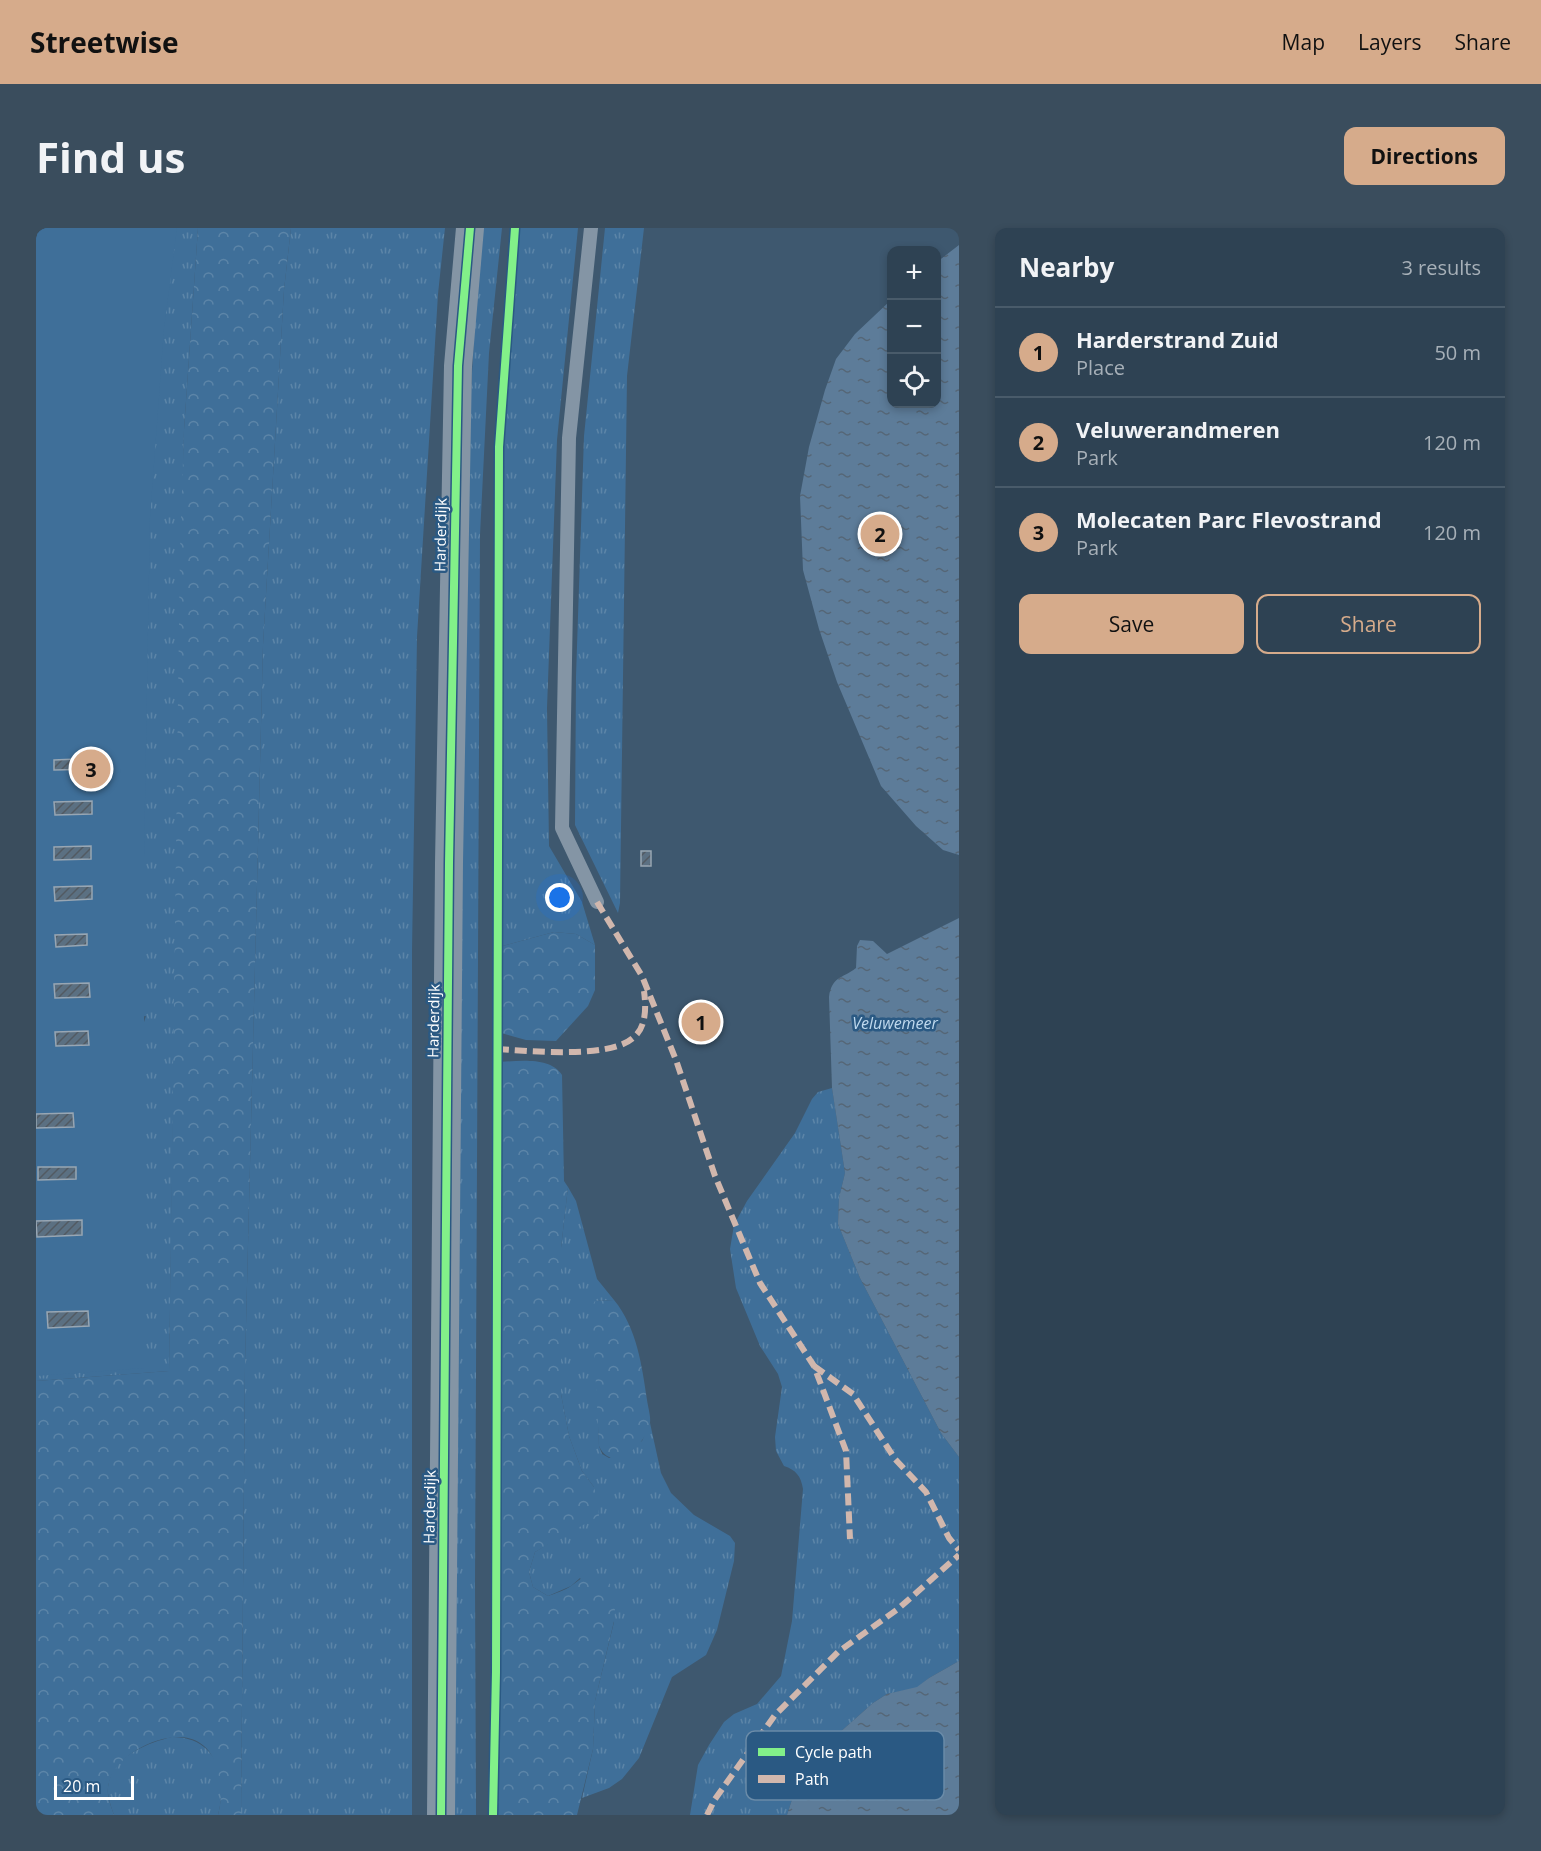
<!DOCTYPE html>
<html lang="en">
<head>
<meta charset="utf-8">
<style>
  body { margin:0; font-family:"Open Sans",sans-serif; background:#3a4d5d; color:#f1f3f6 }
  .controls { position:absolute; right:18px; top:18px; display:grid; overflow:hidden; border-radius:12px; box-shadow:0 3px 9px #0003 }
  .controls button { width:54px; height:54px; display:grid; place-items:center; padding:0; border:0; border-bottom:2px solid #495b6a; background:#2e4253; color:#f1f3f6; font:30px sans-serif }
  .scale { position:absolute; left:18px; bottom:15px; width:80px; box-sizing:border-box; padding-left:6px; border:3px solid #fff; border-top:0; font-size:16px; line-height:21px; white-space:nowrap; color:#fff; -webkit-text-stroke:4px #2a5983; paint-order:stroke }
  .you { position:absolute; left:524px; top:670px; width:21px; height:21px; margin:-15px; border:4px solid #fff; border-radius:50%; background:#1a73e8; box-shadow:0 0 0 9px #1a73e833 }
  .badge { display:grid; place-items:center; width:39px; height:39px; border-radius:50%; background:#d6ab8b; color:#111; font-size:20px; font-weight:700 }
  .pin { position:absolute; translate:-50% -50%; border:3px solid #fff; box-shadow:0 2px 6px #0006 }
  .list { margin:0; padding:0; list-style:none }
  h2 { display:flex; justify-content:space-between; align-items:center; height:78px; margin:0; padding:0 24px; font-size:26px }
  h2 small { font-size:20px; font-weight:400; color:#a7b0b8 }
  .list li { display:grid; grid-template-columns:39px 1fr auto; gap:18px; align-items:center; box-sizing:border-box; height:90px; padding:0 24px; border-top:2px solid #495b6a }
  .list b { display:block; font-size:22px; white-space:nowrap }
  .list p { margin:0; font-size:20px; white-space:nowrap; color:#a7b0b8 }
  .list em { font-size:20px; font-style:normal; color:#a7b0b8 }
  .actions { display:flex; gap:12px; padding:18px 24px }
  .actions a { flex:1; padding:14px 0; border:2px solid #d6ab8b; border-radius:12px; text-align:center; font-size:21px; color:#d6ab8b }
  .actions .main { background:#d6ab8b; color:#111 }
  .icon { flex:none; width:33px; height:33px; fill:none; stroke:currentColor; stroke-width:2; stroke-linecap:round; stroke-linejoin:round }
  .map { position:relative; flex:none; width:923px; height:1587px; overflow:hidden; border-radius:12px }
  header { display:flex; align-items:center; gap:36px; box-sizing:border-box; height:84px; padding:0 30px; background:#d6ab8b; color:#111 }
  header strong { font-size:28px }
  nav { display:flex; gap:33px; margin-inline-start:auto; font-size:21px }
  .intro { display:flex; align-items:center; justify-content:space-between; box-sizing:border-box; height:144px; padding:0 36px }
  h1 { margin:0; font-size:42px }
  .button { padding:15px 27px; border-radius:12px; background:#d6ab8b; color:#111; font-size:21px; font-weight:700 }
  main { display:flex; gap:36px; padding:0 36px }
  aside { flex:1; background:#2e4253; border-radius:12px; box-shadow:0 3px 9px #0003 }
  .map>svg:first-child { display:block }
  .grass { fill:url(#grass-tufts) }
  .forest { fill:url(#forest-crowns) }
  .park { fill:#3f6f99 }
  .water { fill:url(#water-ripples) }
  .building { fill:url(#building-hatch); stroke:#98a6b3; stroke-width:1.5 }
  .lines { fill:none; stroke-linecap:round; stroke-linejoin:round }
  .lane { stroke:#8495a5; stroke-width:14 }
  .street { stroke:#8495a5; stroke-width:28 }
  .quiet { stroke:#d1b7ad; stroke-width:6; stroke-dasharray:12 6; stroke-linecap:butt }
  .cycleway-casing { stroke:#2a5983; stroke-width:11 }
  .cycleway { stroke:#82f089; stroke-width:8 }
  .labels { text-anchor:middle; stroke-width:5; stroke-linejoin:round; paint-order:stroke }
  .street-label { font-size:15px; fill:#fff; stroke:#2a5983 }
  .water-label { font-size:16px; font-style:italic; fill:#bfd9ee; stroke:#2a5983 }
  .key { fill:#2a5983; stroke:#6a8ba8; stroke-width:1.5 }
  .key-label { font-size:16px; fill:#fff }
</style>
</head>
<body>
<header>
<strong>Streetwise</strong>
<nav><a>Map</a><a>Layers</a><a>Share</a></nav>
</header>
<div class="intro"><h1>Find us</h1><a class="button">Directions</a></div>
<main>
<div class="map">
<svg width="923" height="1587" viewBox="0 0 923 1587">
  <defs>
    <pattern id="grass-tufts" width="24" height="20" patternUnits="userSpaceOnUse" patternTransform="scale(1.5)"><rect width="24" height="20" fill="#3f6f99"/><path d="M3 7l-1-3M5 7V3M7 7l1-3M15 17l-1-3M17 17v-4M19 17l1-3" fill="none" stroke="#5c85a8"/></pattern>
    <pattern id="forest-crowns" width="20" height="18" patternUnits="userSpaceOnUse" patternTransform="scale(1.5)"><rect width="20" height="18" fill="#3f6f99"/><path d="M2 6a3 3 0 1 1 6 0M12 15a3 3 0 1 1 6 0" fill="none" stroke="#5c85a8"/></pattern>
    <pattern id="water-ripples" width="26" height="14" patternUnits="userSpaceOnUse" patternTransform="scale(1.5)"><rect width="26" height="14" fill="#5d7c99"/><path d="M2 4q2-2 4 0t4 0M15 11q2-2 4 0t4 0" fill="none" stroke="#556676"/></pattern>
    <pattern id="building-hatch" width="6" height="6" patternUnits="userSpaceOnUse" patternTransform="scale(1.5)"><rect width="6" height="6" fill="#5b7082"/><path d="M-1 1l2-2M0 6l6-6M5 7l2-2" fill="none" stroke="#525a62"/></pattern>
  </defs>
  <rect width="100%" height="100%" fill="#3e586f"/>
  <!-- grass -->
  <g class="grass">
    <path d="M 0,0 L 162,0 L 148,202 L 133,1143 L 0,1153 L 0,1123 L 110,788 L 79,792 L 0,727 L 74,640 Z"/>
    <path d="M 255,0 L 409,0 L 402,66 L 381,409 L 376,722 L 376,1587 L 205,1587 L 209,1137 L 227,417 L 248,62 Z"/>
    <path d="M 444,0 L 466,0 L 453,125 L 444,307 L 439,1355 L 440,1587 L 416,1587 L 416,509 Z"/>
    <path d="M 483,0 L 542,0 L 521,212 L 511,480 L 513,618 L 546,674 L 559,717 L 540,706 L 518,704 L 459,720 L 461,344 L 464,232 L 473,94 Z"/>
    <path d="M 569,0 L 608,0 L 591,148 L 584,675 L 582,685 L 539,597 L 540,449 L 548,208 Z"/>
    <path d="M 796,860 L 809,945 L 803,970 L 802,996 L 824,1050 L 905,1205 L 923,1229 L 923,1433 L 893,1450 L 881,1460 L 851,1466 L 837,1475 L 777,1528 L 761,1556 L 751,1587 L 654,1587 L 662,1537 L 673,1517 L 688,1494 L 698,1486 L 721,1476 L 745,1448 L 756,1393 L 767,1261 C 765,1248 760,1242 748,1238 L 740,1223 L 739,1209 L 746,1159 L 742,1146 L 724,1118 L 700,1060 L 694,1021 L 698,997 L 711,973 L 759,905 L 776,871 L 782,864 Z"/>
    <path d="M 532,959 L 540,973 L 561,1051 L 578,1072 L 559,1073 L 563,1218 L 566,1226 L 573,1230 L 606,1213 L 614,1195 L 625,1245 L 635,1265 L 658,1287 L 694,1308 L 699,1315 L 698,1333 L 681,1402 L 670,1427 L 636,1449 L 603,1530 L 586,1551 L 573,1560 L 546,1570 L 557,1521 L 559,1473 L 578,1394 L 544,1350 L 535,1358 L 512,1368 L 497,1359 L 493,1344 L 499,1324 L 512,1316 L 558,1259 L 546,1243 L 533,1208 L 525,1166 L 525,1020 Z"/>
    <path d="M 136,1509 C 181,1509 192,1549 182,1587 L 78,1587 C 75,1578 71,1568 72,1559 C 75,1529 111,1515 136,1509 Z"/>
  </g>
  <!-- forest -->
  <g class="forest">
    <path d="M 162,0 L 255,0 L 248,62 L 227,417 L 209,1137 L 205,1587 L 182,1587 C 186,1571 186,1558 181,1541 C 178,1531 174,1521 164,1515 C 136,1496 75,1526 72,1560 C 71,1569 75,1578 78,1587 L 0,1587 L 0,1153 L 133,1143 L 144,324 L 148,202 Z"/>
    <path d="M 518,704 L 540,706 L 559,717 L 559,762 L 552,778 L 520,813 L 490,812 L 458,803 L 459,720 Z"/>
    <path d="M 458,834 C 479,834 513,827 526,847 L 528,953 L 532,959 L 525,1020 L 525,1166 L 533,1208 L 546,1243 L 558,1259 L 562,1275 L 563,1288 L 499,1324 L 493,1344 L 497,1359 L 512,1368 C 520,1365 528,1363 535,1358 C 549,1348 552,1342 570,1349 L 580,1367 L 578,1393 L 559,1473 L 557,1521 L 541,1587 L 456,1587 L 456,1037 Z"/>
    <path d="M 578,1072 C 601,1100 606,1138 611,1172 C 612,1179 615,1189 614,1195 C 610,1217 576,1247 563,1218 L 556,1078 L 559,1073 Z"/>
  </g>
  <!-- park -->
  <path class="park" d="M 0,0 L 141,0 L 128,101 L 114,290 L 108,630 L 108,1140 L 0,1148 Z"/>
  <!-- water -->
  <g class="water">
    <path d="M 923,17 L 923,627 L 907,622 L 880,598 L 845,558 L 801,454 L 783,401 L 767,342 L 764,268 L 773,219 L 789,162 L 800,131 L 819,106 L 855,72 L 855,176 L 900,176 L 901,34 Z"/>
    <path d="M 923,690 L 923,1229 L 905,1205 L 824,1050 L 802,996 L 803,970 L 809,945 L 796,860 L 793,769 C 796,748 806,751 820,740 L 821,718 L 824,712 L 837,713 L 851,726 Z"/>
    <path d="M 923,1433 L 923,1587 L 751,1587 L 761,1556 L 777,1528 L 837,1475 L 851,1466 L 881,1459 L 893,1450 Z"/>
  </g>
  <!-- building -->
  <g class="building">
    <path d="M 65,530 L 65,541 L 18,542 L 18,532 Z"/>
    <path d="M 56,573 L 56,586 L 19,587 L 18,574 Z"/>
    <path d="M 55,618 L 55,631 L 18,632 L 18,619 Z"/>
    <rect x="605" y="623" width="10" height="15"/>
    <path d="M 56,658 L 56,671 L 19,673 L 18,659 Z"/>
    <path d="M 51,706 L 51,717 L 20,719 L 19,707 Z"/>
    <path d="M 53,755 L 54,769 L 19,770 L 18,756 Z"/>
    <path d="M 52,803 L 53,817 L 20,818 L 19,804 Z"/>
    <path d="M 37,885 L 38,899 L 0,900 L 0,886 Z"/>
    <path d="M 2,939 L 40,939 L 40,951 L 2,952 Z"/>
    <path d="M 46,992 L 46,1007 L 1,1009 L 0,993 Z"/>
    <path d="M 52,1083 L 53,1098 L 12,1100 L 11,1084 Z"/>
  </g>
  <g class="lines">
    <!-- lane -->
    <path class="lane" d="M 555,0 L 533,210 L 526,600 L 561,674"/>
    <!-- street -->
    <path class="street" d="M 405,1587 L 413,635 L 422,138 L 434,0"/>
    <!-- quiet -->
    <g class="quiet">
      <path d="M 561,674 L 606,748 L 640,832 L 679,948 L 724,1055 L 778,1138 L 810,1223 L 814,1311"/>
      <path d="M 461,821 C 494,823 573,831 597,810 C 611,799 610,778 608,763"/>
      <path d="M 778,1138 L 817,1166 L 859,1231 L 890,1264 L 913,1310 L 923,1322"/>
      <path d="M 671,1587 L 679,1571 L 739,1487 L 802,1424 L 862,1381 L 923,1327"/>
    </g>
    <!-- cycleway casing -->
    <g class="cycleway-casing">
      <g id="cycleway">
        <path d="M 405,1587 L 413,635 L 422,138 L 434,0"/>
        <path d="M 457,1587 L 460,1444 L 463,219 L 479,0"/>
      </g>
    </g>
    <!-- cycleway -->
    <use href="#cycleway" class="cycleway"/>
  </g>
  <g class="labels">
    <!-- street labels -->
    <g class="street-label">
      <text transform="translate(405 307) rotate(-89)" y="5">Harderdijk</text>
      <text transform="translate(398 793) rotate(-89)" y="5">Harderdijk</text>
      <text transform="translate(394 1279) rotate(-89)" y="5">Harderdijk</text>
    </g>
    <!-- water labels -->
    <g class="water-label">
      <text x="859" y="801">Veluwemeer</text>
    </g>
  </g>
  <!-- legend -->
  <rect x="710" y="1503" width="198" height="69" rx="9" class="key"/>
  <rect x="722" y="1520" width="27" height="8" fill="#82f089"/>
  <rect x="722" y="1547" width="27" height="8" fill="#d1b7ad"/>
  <g class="key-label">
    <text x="759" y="1530">Cycle path</text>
    <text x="759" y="1557">Path</text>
  </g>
</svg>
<div class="controls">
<button>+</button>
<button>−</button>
<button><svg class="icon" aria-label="locate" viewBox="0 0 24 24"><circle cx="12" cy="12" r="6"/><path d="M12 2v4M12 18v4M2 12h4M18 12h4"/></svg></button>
</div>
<div class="scale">20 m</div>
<div class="you"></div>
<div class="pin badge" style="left:665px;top:794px">1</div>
<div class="pin badge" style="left:844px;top:306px">2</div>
<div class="pin badge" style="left:55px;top:541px">3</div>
</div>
<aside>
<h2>Nearby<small>3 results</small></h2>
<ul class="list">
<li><span class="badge">1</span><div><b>Harderstrand Zuid</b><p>Place</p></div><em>50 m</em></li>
<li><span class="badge">2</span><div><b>Veluwerandmeren</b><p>Park</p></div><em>120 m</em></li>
<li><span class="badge">3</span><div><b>Molecaten Parc Flevostrand</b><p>Park</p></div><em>120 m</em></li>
</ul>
<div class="actions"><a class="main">Save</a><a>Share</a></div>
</aside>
</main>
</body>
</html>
